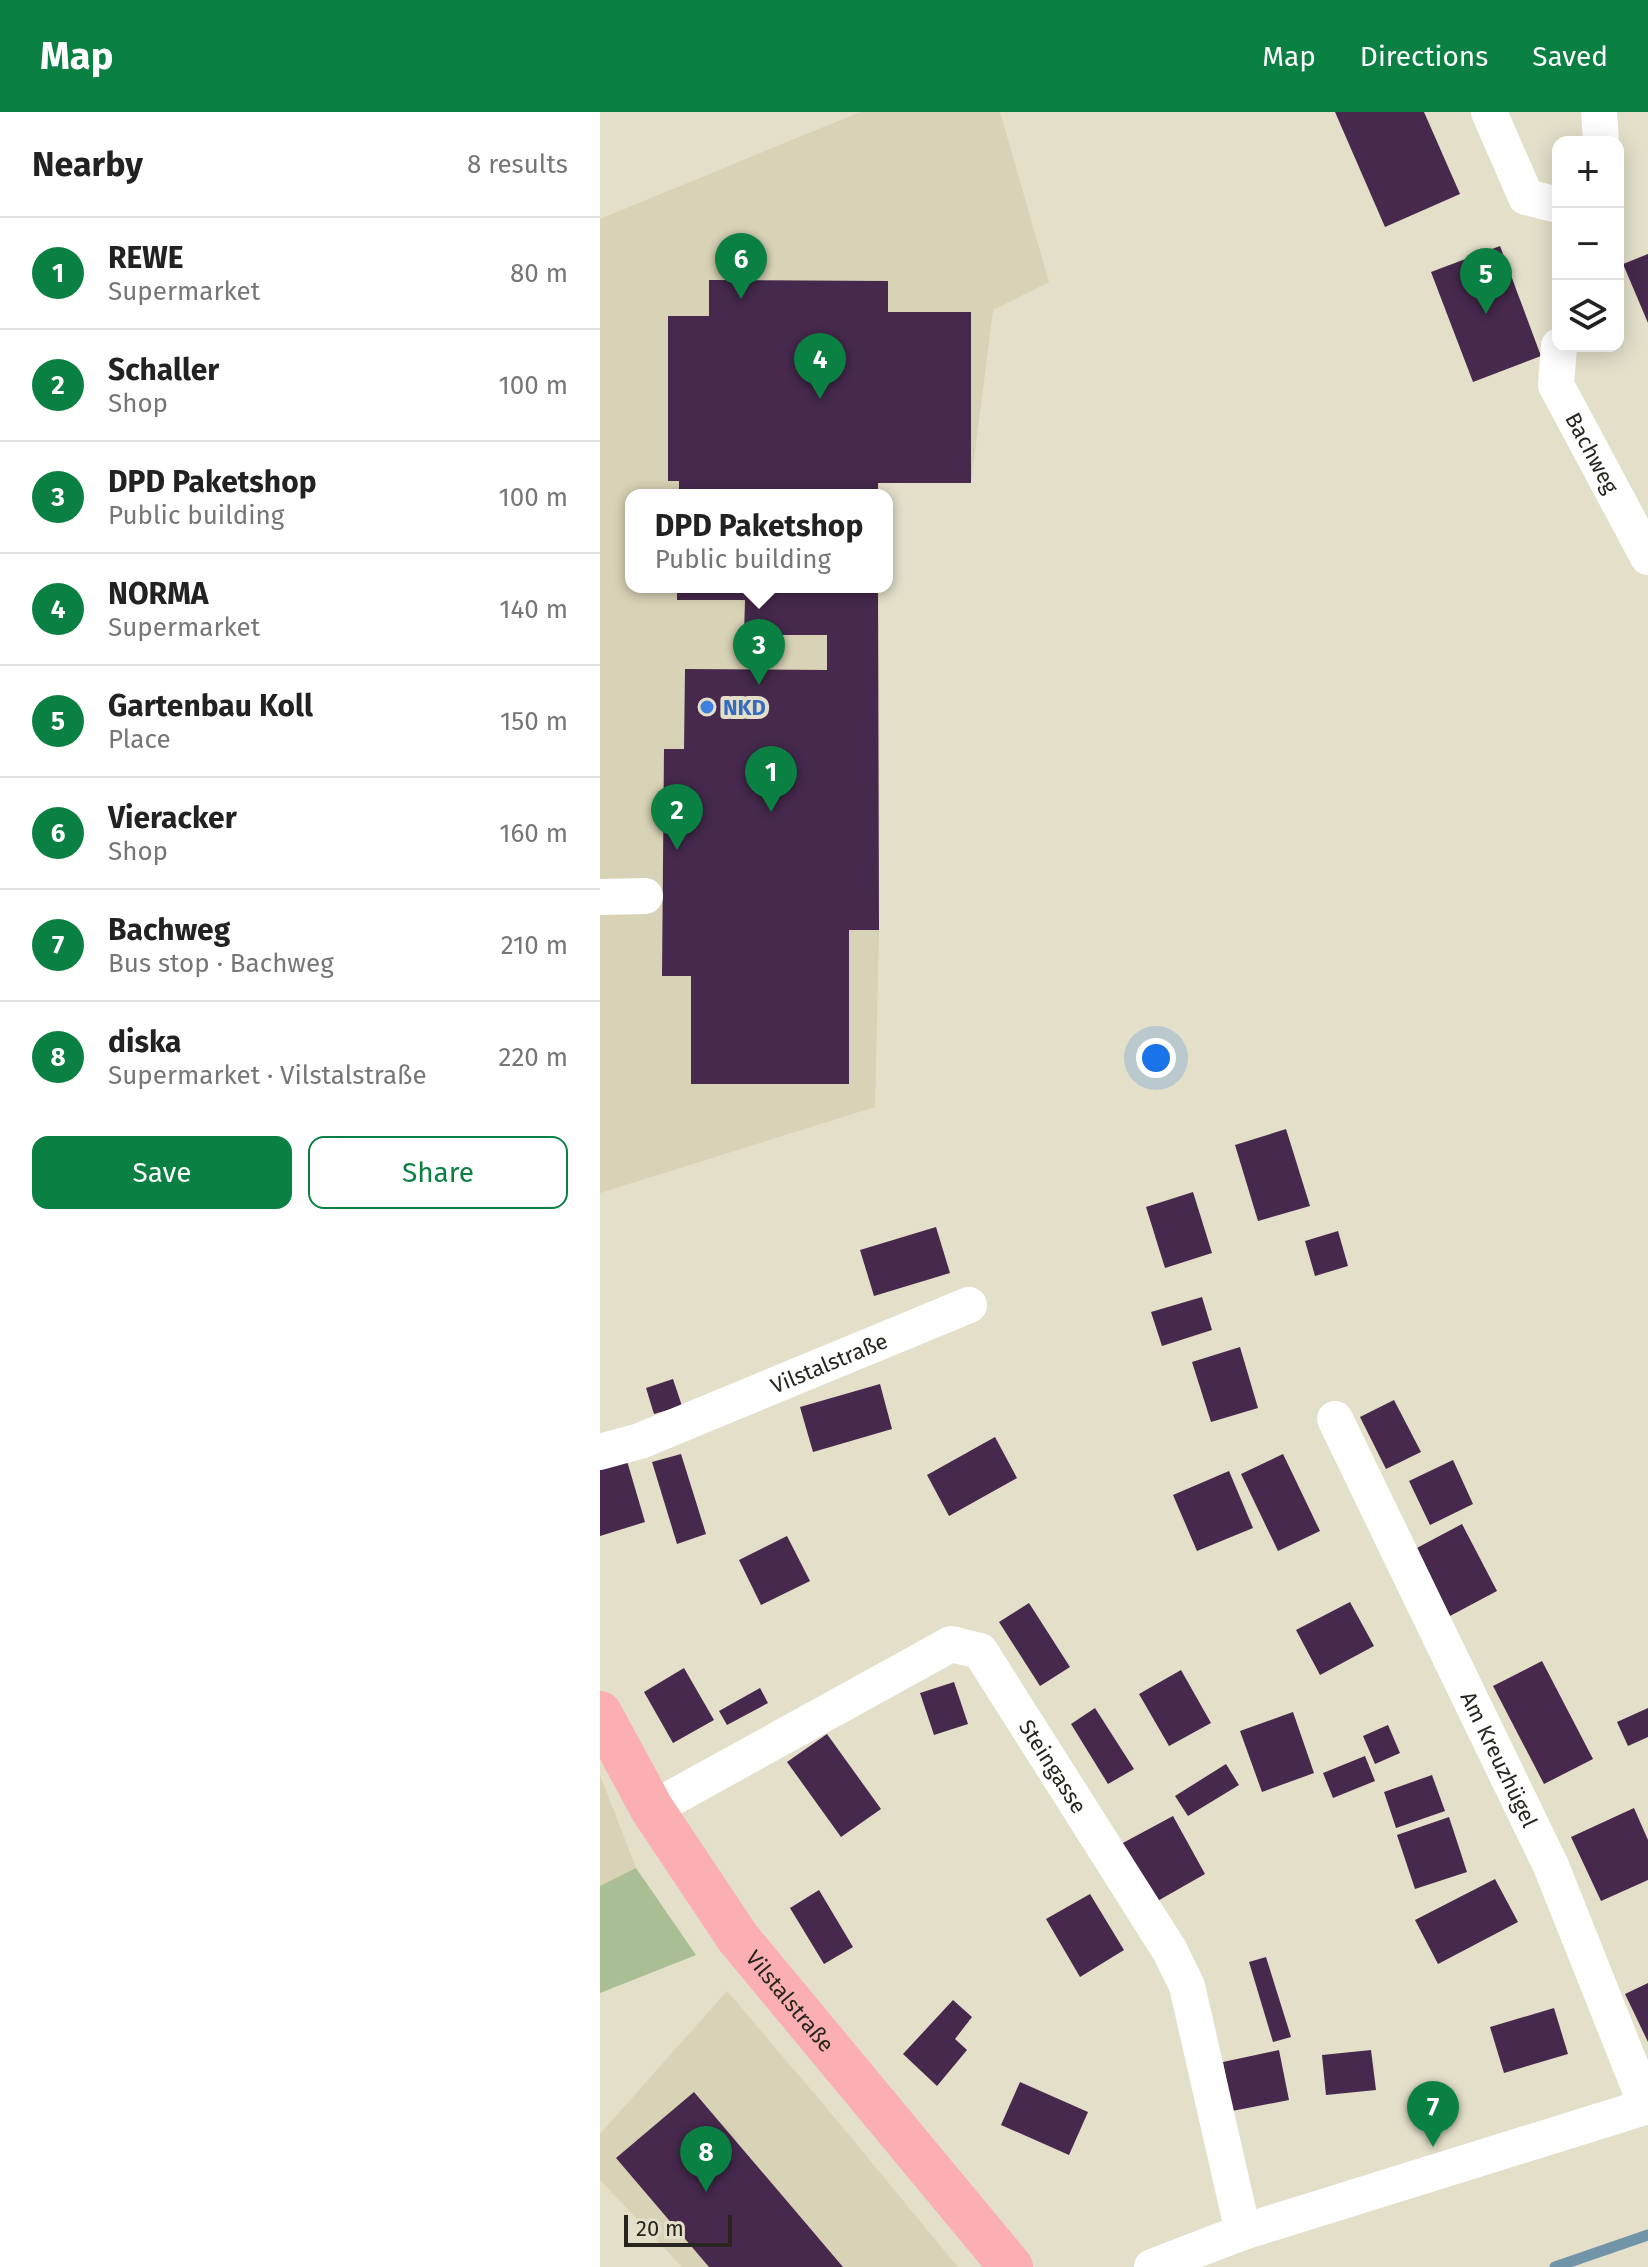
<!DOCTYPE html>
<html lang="en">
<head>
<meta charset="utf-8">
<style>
  body { margin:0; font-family:"Fira Sans",sans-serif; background:#f2f2f2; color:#222 }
  .controls { position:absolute; right:24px; top:24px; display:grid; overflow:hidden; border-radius:16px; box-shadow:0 4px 20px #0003 }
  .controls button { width:72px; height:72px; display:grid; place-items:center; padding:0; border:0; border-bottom:2px solid #e0e0e0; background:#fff; color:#222; font:40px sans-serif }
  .scale { position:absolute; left:24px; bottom:20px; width:108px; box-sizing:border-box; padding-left:8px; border:4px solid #27251d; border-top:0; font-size:22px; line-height:28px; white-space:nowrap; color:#27251d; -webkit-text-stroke:6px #e3dfc9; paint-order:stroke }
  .you { position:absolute; left:556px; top:946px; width:28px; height:28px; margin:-20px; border:6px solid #fff; border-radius:50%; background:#1a73e8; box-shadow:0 0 0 12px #1a73e833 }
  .badge { display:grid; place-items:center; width:52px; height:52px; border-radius:50%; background:#0b8043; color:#fff; font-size:26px; font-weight:700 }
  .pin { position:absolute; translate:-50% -66px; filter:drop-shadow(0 2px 4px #0008) }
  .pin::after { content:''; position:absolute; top:42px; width:28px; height:24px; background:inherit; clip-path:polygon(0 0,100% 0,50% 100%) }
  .popup { position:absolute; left:25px; top:377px; width:268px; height:104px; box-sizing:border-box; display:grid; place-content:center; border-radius:16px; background:#fff; filter:drop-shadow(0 2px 6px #0005); font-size:26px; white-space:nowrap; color:#767676 }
  .popup b { font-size:30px; color:#222 }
  .popup::after { content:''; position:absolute; left:50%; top:100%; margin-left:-16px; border:16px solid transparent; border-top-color:#fff }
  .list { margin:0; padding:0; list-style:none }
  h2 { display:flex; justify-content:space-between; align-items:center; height:104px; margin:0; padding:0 32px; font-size:34px }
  h2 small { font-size:26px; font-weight:400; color:#767676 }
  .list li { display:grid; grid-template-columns:52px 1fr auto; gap:24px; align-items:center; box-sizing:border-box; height:112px; padding:0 32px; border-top:2px solid #e0e0e0 }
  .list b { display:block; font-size:30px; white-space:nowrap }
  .list p { margin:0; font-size:26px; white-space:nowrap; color:#767676 }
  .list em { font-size:26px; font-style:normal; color:#767676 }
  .actions { display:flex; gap:16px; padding:24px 32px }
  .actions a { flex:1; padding:18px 0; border:2px solid #0b8043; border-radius:16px; text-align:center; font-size:28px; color:#0b8043 }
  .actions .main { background:#0b8043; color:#fff }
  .icon { flex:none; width:44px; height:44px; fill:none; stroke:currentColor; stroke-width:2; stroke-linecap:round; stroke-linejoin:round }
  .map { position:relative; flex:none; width:1048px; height:2155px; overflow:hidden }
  header { display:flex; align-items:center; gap:48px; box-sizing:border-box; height:112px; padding:0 40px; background:#0b8043; color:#fff }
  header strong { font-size:38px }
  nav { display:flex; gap:44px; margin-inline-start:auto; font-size:28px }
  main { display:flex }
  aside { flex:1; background:#fff }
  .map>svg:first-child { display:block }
  .built { fill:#d8d2b6 }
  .green { fill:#a9bf93 }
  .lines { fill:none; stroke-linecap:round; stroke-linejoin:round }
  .stream { stroke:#7294a9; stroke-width:11 }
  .building { fill:#46294d }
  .minor { stroke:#fff; stroke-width:36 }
  .major { stroke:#fbafb3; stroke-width:44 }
  .shop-dot { fill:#3f7fe0; stroke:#e3dfc9; stroke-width:3 }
  .labels { text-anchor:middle; stroke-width:8; stroke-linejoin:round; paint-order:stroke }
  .street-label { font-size:22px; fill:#27251d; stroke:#e3dfc9 }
  .shop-label { font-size:22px; font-weight:bold; fill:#366cbe; stroke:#e3dfc9; text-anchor:start }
</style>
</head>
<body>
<header>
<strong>Map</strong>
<nav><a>Map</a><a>Directions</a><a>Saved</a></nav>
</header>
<main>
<aside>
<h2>Nearby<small>8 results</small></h2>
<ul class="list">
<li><span class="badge">1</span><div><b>REWE</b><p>Supermarket</p></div><em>80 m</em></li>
<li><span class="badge">2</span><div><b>Schaller</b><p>Shop</p></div><em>100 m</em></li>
<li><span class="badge">3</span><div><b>DPD Paketshop</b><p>Public building</p></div><em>100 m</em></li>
<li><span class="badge">4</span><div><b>NORMA</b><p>Supermarket</p></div><em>140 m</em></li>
<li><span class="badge">5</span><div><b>Gartenbau Koll</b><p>Place</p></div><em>150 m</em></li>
<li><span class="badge">6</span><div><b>Vieracker</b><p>Shop</p></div><em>160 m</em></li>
<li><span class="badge">7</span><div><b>Bachweg</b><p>Bus stop · Bachweg</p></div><em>210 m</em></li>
<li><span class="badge">8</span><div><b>diska</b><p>Supermarket · Vilstalstraße</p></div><em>220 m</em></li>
</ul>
<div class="actions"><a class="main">Save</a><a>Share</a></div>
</aside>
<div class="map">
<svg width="1048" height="2155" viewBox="0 0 1048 2155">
  <rect width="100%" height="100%" fill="#e3dfc9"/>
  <!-- built -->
  <g class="built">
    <path d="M 260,0 L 400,0 L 449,170 L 393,198 L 371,371 L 279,371 L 278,383 L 31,383 L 31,475 L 278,475 L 279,818 L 275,995 L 0,1081 L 0,107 Z"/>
    <path d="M 0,1663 L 36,1756 L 0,1774 Z"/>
    <path d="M 127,1879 L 224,1993 L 358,2155 L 82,2155 L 0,2068 L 0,2022 Z"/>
  </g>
  <!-- green -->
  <path class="green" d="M 36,1756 L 96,1843 L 0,1881 L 0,1774 Z"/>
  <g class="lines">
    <!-- stream -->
    <path class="stream" d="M 955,2155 L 1048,2123"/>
  </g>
  <!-- building -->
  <g class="building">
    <path d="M 735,0 L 824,0 L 860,82 L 785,115 Z"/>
    <path d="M 900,134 L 941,244 L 873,270 L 831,160 Z"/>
    <path d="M 1048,142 L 1048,211 L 1023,152 Z"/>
    <path d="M 109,168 L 288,169 L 288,200 L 371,200 L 371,371 L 278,371 L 278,383 L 79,383 L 79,369 L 68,369 L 68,204 L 109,204 Z"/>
    <path d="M 77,475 L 278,475 L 279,818 L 249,818 L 249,972 L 91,972 L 91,864 L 62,864 L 64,637 L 84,637 L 85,557 L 227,558 L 227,523 L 144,523 L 145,488 L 77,488 Z"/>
    <path d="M 686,1017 L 710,1094 L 658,1109 L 635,1033 Z"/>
    <path d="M 593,1080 L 612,1141 L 565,1156 L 546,1095 Z"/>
    <path d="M 336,1115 L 350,1161 L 274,1184 L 260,1138 Z"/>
    <path d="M 738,1119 L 748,1154 L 715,1164 L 705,1129 Z"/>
    <path d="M 602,1185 L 612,1218 L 562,1234 L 551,1200 Z"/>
    <path d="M 640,1235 L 658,1296 L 611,1310 L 592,1250 Z"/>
    <path d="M 73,1267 L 82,1294 L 54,1302 L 46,1276 Z"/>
    <path d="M 280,1272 L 292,1317 L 213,1340 L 200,1295 Z"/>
    <path d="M 794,1288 L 821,1340 L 786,1357 L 760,1305 Z"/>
    <path d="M 395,1325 L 417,1366 L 349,1404 L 327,1363 Z"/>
    <path d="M 81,1342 L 106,1422 L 77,1432 L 52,1350 Z"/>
    <path d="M 683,1342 L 720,1419 L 678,1439 L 641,1362 Z"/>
    <path d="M 853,1348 L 873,1392 L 830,1413 L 809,1369 Z"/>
    <path d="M 27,1349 L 45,1410 L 0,1424 L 0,1358 Z"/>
    <path d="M 629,1359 L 653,1416 L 597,1439 L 573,1383 Z"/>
    <path d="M 862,1412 L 897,1479 L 848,1505 L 813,1438 Z"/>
    <path d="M 187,1424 L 210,1469 L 161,1493 L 139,1448 Z"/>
    <path d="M 750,1490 L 774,1534 L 720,1563 L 696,1518 Z"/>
    <path d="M 429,1491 L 470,1555 L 440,1574 L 399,1510 Z"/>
    <path d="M 942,1549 L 993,1647 L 944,1672 L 893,1574 Z"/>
    <path d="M 84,1556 L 114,1608 L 73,1631 L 44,1580 Z"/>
    <path d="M 581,1558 L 611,1611 L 569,1634 L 539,1582 Z"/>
    <path d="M 354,1570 L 368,1612 L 334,1623 L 320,1581 Z"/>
    <path d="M 160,1576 L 168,1591 L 127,1613 L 119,1599 Z"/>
    <path d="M 495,1596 L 534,1657 L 508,1672 L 471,1612 Z"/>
    <path d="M 1048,1596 L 1048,1625 L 1028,1634 L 1017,1610 Z"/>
    <path d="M 693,1600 L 714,1661 L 662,1680 L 640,1619 Z"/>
    <path d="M 788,1613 L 800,1641 L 775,1652 L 763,1624 Z"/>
    <path d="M 227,1622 L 281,1697 L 241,1725 L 187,1650 Z"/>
    <path d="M 765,1644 L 775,1669 L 733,1686 L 723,1661 Z"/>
    <path d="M 626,1652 L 639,1673 L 588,1704 L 575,1684 Z"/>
    <path d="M 832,1663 L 845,1699 L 796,1716 L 784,1680 Z"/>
    <path d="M 1034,1696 L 1048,1728 L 1048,1768 L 1001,1789 L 971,1725 Z"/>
    <path d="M 573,1704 L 605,1762 L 554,1791 L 521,1732 Z"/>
    <path d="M 849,1705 L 867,1760 L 815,1777 L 797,1723 Z"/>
    <path d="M 895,1767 L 918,1810 L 838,1852 L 815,1808 Z"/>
    <path d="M 219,1778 L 253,1835 L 224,1852 L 190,1796 Z"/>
    <path d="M 490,1782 L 524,1838 L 480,1865 L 446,1807 Z"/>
    <path d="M 666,1845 L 691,1925 L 673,1930 L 649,1850 Z"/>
    <path d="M 1048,1871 L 1048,1930 L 1025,1882 Z"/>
    <path d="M 353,1888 L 372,1905 L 355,1927 L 367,1938 L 337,1974 L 303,1942 Z"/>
    <path d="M 954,1896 L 968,1942 L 904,1961 L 890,1915 Z"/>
    <path d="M 679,1938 L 689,1988 L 632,1999 L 623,1950 Z"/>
    <path d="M 771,1938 L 776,1978 L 726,1983 L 722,1943 Z"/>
    <path d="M 420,1970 L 488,2000 L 469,2043 L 401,2013 Z"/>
    <path d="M 94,1980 L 243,2155 L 109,2155 L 16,2046 Z"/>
  </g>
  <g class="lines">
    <!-- minor -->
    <g class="minor">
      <path d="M 889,0 L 926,85 L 958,93"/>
      <path d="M 999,0 L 1001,30"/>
      <path id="s1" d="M 959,234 L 956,273 L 1048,445"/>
      <path d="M 0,785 L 45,784"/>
      <path id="s2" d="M 735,1307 L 951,1754 L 1047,1995"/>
      <path id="s3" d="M 0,1340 L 40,1329 L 369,1193"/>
      <path id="s4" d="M 52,1697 L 351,1532 L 380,1539 L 570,1839 L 587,1874 L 643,2120"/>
      <path d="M 552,2155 L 643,2120 L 1048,1994"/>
    </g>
    <!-- major -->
    <path class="major" id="s5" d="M 0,1601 L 52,1697 L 138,1826 L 411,2155"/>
  </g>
  <!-- markers -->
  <circle class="shop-dot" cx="107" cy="595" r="8"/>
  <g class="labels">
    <!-- street labels -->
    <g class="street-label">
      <text dy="8" stroke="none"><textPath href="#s1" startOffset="116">Bachweg</textPath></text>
      <text dy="8" stroke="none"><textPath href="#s3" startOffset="246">Vilstalstraße</textPath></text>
      <text dy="8" stroke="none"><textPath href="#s2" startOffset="378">Am Kreuzhügel</textPath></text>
      <text dy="8" stroke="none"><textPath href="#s4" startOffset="508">Steingasse</textPath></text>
      <text dy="8" stroke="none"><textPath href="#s5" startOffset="346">Vilstalstraße</textPath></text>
    </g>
    <!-- shop labels -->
    <g class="shop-label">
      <text x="123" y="603">NKD</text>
    </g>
  </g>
</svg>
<div class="controls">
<button>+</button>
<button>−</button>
<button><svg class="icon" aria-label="layers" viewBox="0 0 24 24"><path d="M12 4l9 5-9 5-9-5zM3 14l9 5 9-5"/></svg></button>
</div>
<div class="scale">20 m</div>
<div class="you"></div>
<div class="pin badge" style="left:171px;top:700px">1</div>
<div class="pin badge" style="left:77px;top:738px">2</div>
<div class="pin badge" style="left:159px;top:573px">3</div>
<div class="popup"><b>DPD Paketshop</b>Public building</div>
<div class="pin badge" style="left:220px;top:287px">4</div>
<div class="pin badge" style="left:886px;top:202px">5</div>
<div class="pin badge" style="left:141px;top:187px">6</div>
<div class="pin badge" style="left:833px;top:2035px">7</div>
<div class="pin badge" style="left:106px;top:2080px">8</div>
</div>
</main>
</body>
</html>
